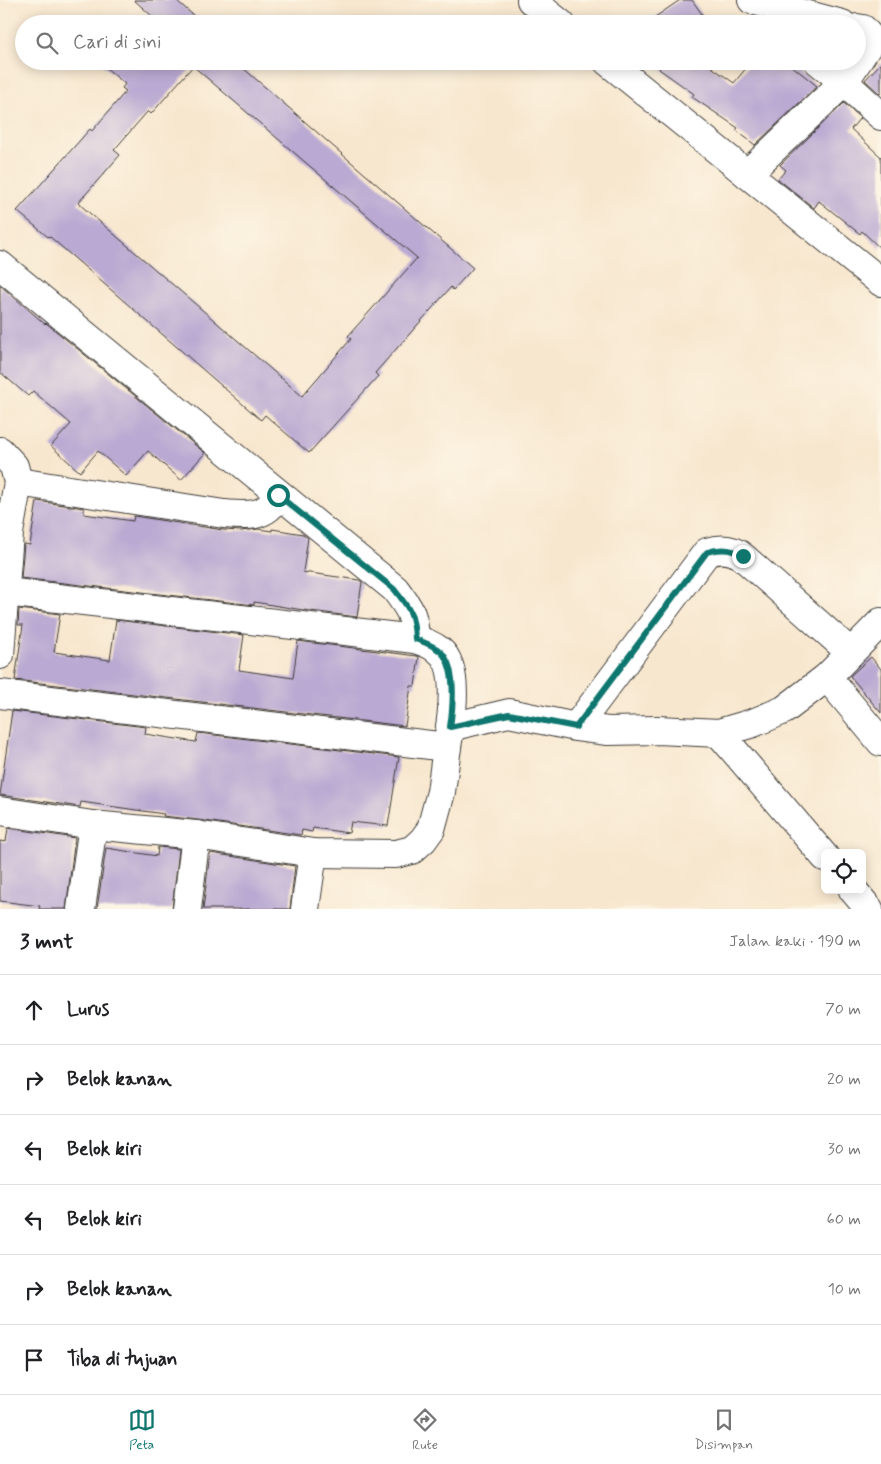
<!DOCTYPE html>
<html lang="id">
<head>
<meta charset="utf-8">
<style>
  body { margin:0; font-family:Mynerve,sans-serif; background:#f6f6f6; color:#202124 }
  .controls { position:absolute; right:15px; bottom:15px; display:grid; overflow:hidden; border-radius:8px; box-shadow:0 2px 12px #0003 }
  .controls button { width:45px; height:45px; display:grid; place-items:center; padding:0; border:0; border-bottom:1px solid #e0e0e0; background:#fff; color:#202124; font:25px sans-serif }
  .stop { position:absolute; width:15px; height:15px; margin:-11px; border:4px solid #0f766e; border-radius:50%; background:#fff }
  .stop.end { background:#0f766e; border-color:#fff; box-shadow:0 1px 5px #0008 }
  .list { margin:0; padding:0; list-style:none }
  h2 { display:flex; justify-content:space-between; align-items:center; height:65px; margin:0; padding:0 20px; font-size:21px }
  h2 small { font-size:16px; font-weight:400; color:#757577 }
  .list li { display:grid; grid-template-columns:32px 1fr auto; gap:15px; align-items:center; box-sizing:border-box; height:70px; padding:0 20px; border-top:1px solid #e0e0e0 }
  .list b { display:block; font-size:19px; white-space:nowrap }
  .list em { font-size:16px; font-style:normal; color:#757577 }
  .icon { flex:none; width:28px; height:28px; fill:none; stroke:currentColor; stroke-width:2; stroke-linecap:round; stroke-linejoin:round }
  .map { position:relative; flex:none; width:881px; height:909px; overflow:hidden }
  .search { position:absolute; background:#fff; box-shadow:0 2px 12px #0003; left:15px; right:15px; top:15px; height:55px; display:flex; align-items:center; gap:12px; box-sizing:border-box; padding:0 18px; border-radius:28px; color:#757577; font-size:19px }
  .sheet { height:485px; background:#fff }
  nav { display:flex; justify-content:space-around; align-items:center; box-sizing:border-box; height:70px; border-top:1px solid #e0e0e0; background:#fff; font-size:14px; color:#757577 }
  nav a { display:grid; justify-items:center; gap:2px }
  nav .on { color:#0f766e }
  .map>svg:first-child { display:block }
  .building { fill:#baa9d2; fill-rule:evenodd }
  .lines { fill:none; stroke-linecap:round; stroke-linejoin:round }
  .minor-casing { stroke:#3d3a37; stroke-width:30 }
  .minor { stroke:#fff; stroke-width:28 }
  .route { stroke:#0f766e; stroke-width:6 }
</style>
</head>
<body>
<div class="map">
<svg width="881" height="909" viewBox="0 0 881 909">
  <rect width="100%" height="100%" fill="#fcf5e5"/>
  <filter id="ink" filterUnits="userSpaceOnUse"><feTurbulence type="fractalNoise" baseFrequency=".02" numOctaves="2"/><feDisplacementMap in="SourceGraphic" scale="10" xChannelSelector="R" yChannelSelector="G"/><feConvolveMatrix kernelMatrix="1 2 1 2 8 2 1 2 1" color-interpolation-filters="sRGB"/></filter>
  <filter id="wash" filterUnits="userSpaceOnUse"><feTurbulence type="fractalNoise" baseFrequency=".0096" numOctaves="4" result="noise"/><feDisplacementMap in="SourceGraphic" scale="20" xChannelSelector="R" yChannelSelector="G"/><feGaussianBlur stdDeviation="1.12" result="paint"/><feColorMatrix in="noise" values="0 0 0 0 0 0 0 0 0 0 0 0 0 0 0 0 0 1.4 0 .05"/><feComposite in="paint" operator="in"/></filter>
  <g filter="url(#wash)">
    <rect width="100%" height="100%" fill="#f8e7cf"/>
    <g id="blocks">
      <!-- building -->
      <g class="building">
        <path d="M 134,0 L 176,0 L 203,24 L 161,24 Z"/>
        <path d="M 680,0 L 692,0 L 709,24 L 645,24 Z"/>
        <path d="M 98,61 L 235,61 L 473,268 L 453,290 L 451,287 L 375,373 L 378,376 L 309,453 L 265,415 L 261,420 L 49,236 L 48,237 L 17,211 L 90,129 L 92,131 L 126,91 L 122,88 L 125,84 ZM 193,66 L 417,258 L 348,336 L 351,339 L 302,396 L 78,203 L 120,155 L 114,150 L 148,111 L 151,114 Z"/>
        <path d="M 664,61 L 703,61 L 734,83 L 752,61 L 786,61 L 817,86 L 755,145 L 736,130 L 738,128 L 692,97 L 694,94 L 659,69 Z"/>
        <path d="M 881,63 L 881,92 L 880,94 L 865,80 Z"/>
        <path d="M 844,103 L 860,118 L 851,129 L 881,157 L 881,249 L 862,231 L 860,234 L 819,201 L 814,208 L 778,179 L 786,170 L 780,165 Z"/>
        <path d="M 0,285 L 45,324 L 46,323 L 205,453 L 181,480 L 148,451 L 126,476 L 98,451 L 80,472 L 51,446 L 71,424 L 33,391 L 28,396 L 0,372 Z"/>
        <path d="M 37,501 L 84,508 L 84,514 L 133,521 L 134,516 L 223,530 L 241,531 L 258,529 L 272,531 L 272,529 L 303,534 L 308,538 L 303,572 L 359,580 L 362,582 L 357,617 L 303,610 L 254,602 L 254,605 L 21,578 L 24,544 L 30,545 Z"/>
        <path d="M 19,609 L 60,614 L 54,652 L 110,660 L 116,620 L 244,635 L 239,670 L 293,678 L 298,641 L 417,656 L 419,657 L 415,686 L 411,686 L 405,726 L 15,680 L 23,625 L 18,625 Z"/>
        <path d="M 871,657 L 881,669 L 881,713 L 850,676 Z"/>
        <path d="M 12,711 L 146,727 L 145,734 L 196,742 L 198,733 L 399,757 L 388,826 L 351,822 L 349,833 L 313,828 L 312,832 L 302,830 L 301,835 L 198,820 L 163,816 L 164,814 L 81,802 L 80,807 L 0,795 Z"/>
        <path d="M 8,828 L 75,838 L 66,909 L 39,909 L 40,906 L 0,901 L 0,841 L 6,842 Z"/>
        <path d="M 158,847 L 179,849 L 172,909 L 97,909 L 106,848 L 157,856 Z"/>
        <path d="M 210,853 L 295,866 L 290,909 L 203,909 Z"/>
      </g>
    </g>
  </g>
  <g filter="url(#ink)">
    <use href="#blocks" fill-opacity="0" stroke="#3d3a37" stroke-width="1"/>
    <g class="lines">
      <!-- minor casing -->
      <g class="minor-casing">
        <g id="minor">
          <path d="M 531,0 L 561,24"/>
          <path d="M 752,0 L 842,24"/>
          <path d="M 607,61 L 881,282"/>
          <path d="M 818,61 L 844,82 L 881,116"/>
          <path d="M 747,174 L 844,82 L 869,44 L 869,36 L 863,29 L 857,28"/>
          <path d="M 0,265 L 395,589 C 410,609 414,614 415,639 L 5,592"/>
          <path d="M 0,451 L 14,466 L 18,482 L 9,533 L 0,655"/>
          <path d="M 18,482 L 224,514 C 247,516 267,518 278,495"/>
          <path d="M 827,677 L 881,742"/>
          <path d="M 0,694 L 447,747 C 451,723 461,669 440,651 C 433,645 424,642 415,639"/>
          <path d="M 450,727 L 509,713 L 576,727 L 608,731 L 658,730 L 719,733 L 753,723 L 784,710 L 827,677 L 881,622"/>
          <path d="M 576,727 L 707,552 C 720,548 732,548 743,557 L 850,652"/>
          <path d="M 719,733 L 825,857"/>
          <path d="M 0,811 L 93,825 L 196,835 L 313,853 L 396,854 L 412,850 L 423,840 L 431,829 L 441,792 L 447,747"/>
          <path d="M 853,890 L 869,909"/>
          <path d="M 81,909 L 93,825"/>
          <path d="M 187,909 L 196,835"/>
          <path d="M 305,909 L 313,853"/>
        </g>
      </g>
      <!-- minor -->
      <use href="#minor" class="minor"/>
    </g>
  </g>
  <g class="lines" filter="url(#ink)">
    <!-- route -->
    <path class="route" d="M 278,495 L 394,589 C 410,609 414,614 415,639 C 424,642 433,645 440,651 C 457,666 453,707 450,727 L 509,714 L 576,727 L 707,552 C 720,548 732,548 743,556"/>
  </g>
</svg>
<div class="controls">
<button><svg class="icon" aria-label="locate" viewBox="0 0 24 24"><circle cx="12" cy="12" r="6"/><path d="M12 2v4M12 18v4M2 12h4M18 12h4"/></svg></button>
</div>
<div class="stop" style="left:278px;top:495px"></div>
<div class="stop end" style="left:743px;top:556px"></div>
<div class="search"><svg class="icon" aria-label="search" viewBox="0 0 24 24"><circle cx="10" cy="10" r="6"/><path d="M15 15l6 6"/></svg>Cari di sini</div>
</div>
<section class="sheet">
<h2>3 mnt<small>Jalan kaki · 190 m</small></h2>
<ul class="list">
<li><svg class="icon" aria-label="ahead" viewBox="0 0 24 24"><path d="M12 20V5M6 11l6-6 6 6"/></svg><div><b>Lurus</b></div><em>70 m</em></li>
<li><svg class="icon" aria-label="right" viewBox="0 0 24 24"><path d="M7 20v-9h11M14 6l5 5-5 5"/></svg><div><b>Belok kanan</b></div><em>20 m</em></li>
<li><svg class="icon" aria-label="left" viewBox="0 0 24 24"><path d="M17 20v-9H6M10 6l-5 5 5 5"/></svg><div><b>Belok kiri</b></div><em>30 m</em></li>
<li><svg class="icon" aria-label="left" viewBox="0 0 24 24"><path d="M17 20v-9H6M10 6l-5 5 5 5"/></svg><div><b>Belok kiri</b></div><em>60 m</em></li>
<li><svg class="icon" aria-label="right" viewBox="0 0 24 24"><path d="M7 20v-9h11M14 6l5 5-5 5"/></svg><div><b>Belok kanan</b></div><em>10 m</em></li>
<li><svg class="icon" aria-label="arrive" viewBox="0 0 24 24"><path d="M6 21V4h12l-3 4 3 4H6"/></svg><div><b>Tiba di tujuan</b></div></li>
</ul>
</section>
<nav>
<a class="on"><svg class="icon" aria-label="map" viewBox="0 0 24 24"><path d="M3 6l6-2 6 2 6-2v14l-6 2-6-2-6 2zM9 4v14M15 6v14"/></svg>Peta</a>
<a><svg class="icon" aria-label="directions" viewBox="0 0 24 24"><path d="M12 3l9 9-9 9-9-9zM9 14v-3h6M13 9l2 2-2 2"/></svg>Rute</a>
<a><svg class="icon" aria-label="saved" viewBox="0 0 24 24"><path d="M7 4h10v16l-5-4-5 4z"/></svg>Disimpan</a>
</nav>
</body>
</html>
